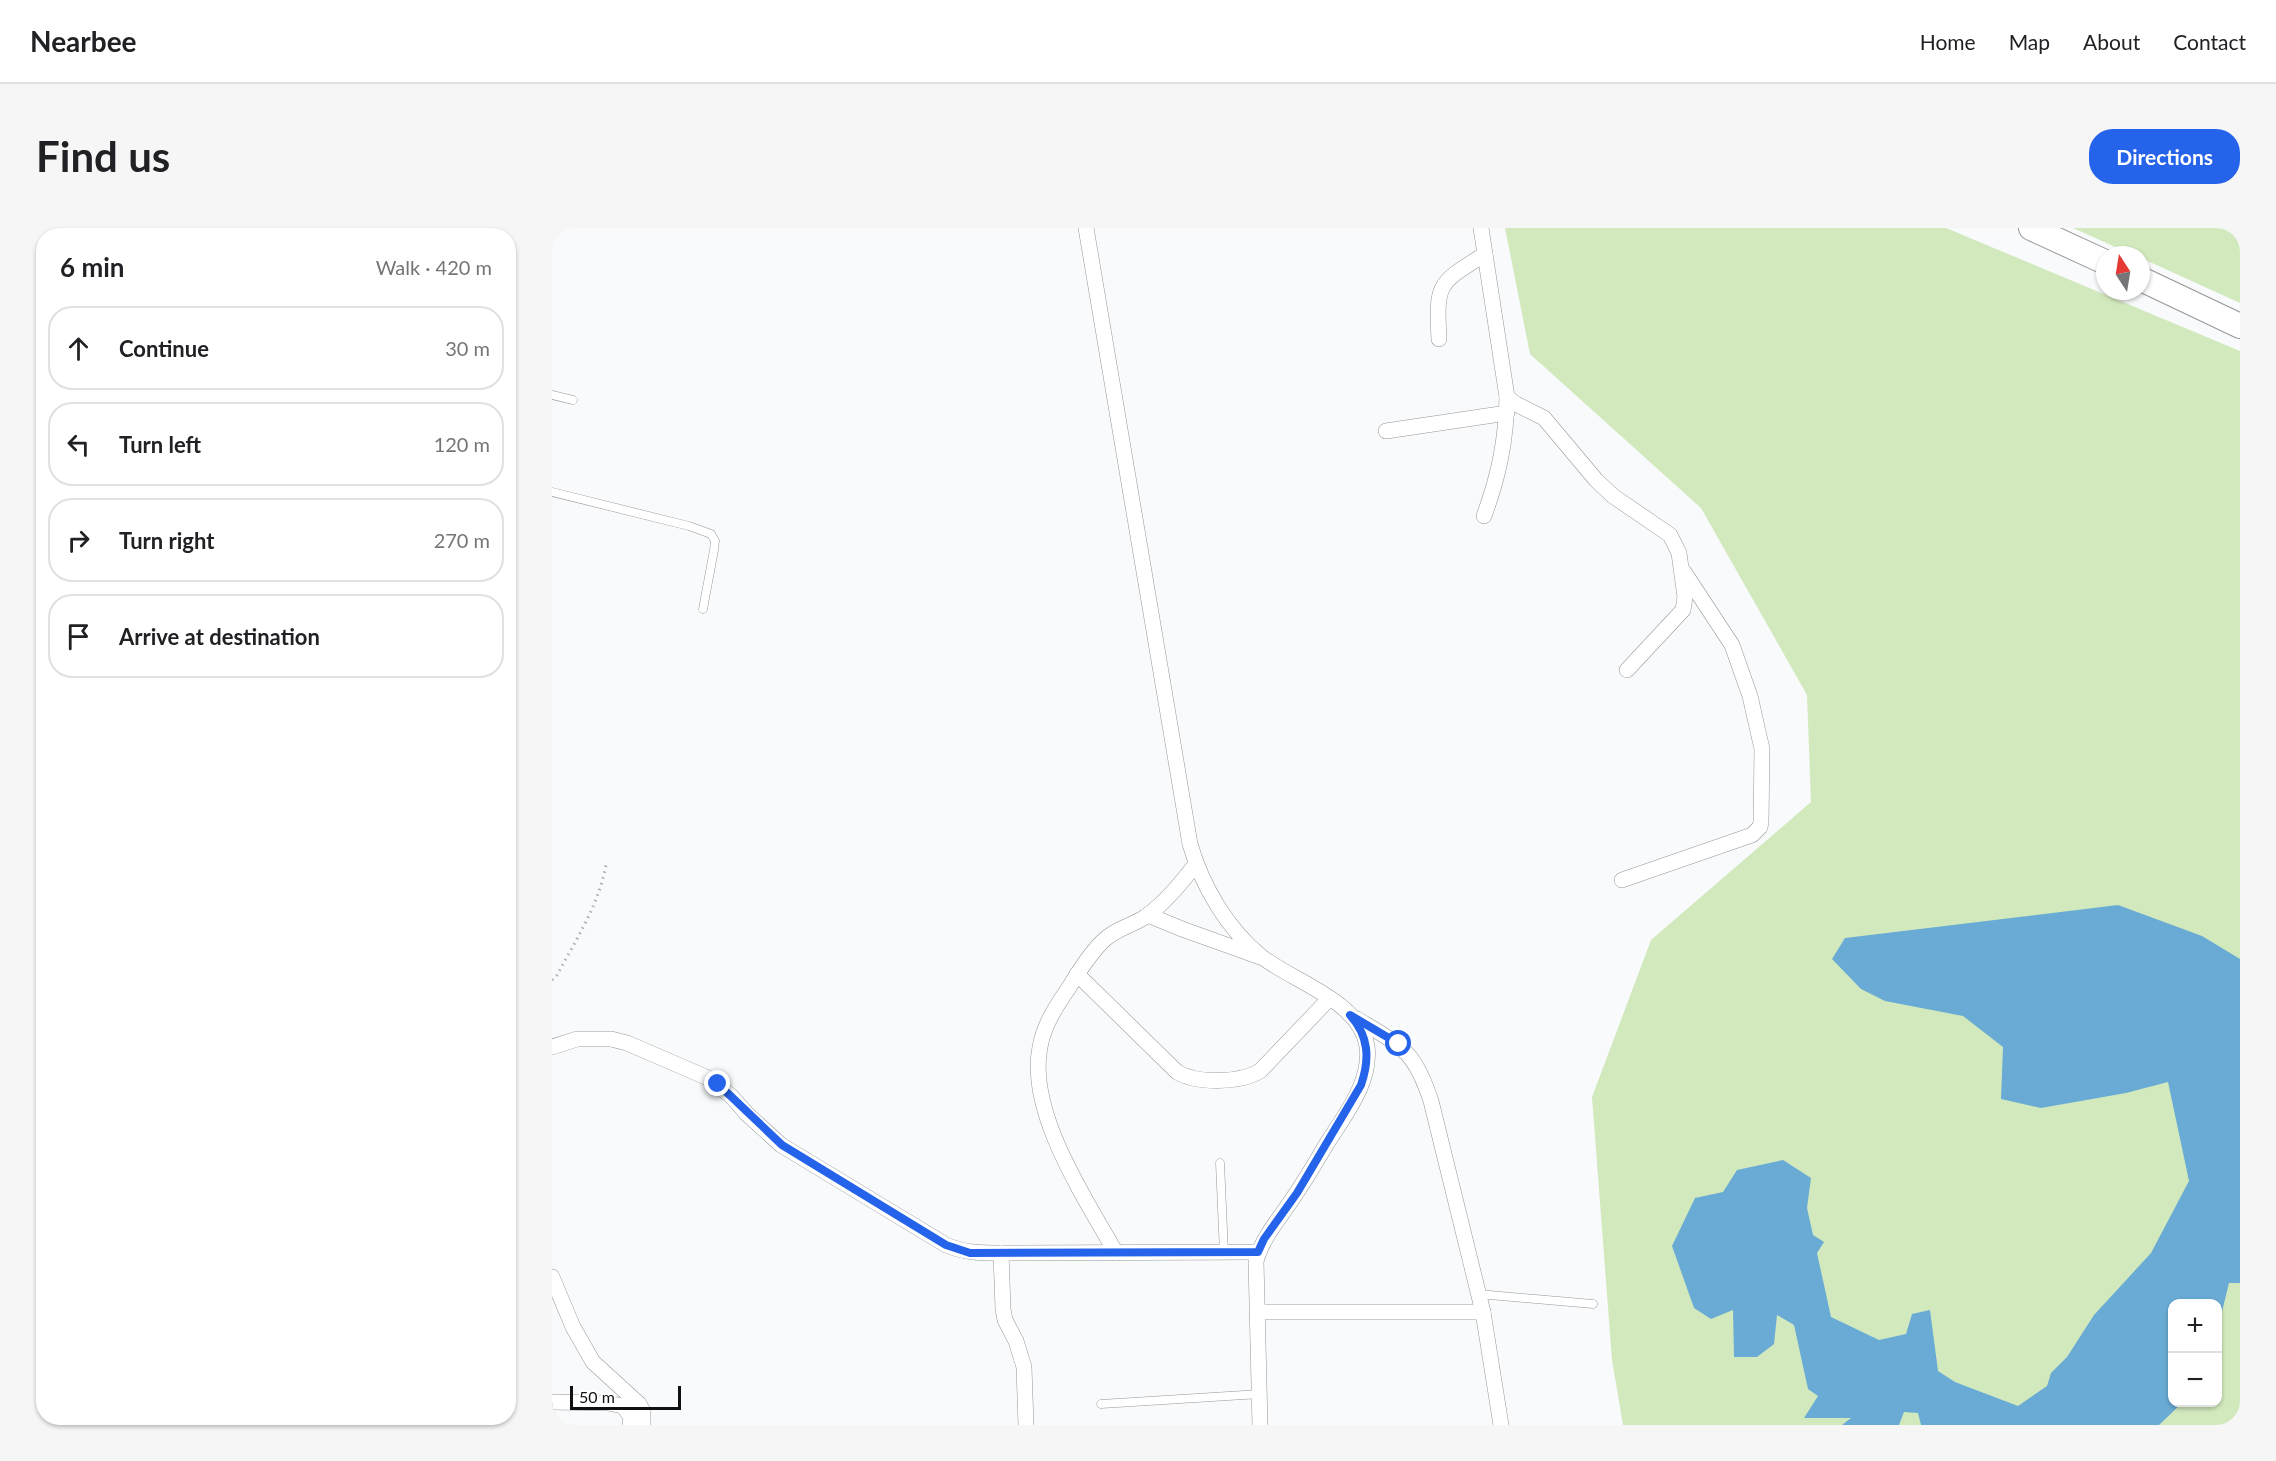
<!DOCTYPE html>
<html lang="en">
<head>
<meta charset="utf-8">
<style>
  body { margin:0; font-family:Lato,sans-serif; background:#f6f6f6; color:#202124 }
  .controls { position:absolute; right:18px; bottom:18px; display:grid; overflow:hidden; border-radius:12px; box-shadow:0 2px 4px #0004 }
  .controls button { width:54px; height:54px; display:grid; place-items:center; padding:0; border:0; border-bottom:2px solid #e0e0e0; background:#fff; color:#202124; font:30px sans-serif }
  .compass { position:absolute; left:1544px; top:18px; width:54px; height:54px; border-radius:50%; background:#fff; box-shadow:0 2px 4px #0004; rotate:348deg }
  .scale { position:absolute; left:18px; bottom:15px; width:111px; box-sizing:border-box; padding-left:6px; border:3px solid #111112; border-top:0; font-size:16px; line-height:21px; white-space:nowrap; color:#111112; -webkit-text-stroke:4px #fff; paint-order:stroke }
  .stop { position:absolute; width:18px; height:18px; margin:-14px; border:4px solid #2563eb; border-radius:50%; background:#fff }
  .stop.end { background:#2563eb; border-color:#fff; box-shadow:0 2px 6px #0008 }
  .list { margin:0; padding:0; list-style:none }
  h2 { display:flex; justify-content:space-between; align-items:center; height:78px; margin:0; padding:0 24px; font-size:26px }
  h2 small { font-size:20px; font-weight:400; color:#757577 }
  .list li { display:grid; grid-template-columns:39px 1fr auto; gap:18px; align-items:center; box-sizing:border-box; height:84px; margin:0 12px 12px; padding:0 12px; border:2px solid #e0e0e0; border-radius:24px }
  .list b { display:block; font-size:22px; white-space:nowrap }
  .list em { font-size:20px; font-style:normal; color:#757577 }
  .icon { flex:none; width:33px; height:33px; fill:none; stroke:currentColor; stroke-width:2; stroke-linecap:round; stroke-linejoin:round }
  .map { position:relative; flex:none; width:1688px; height:1197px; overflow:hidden; border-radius:24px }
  header { display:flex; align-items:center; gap:36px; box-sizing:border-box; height:84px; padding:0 30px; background:#fff; border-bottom:2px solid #e0e0e0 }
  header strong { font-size:28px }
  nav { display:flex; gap:33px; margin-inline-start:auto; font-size:21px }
  .intro { display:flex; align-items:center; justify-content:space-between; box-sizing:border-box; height:144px; padding:0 36px }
  h1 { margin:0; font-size:42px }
  .button { padding:15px 27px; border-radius:24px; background:#2563eb; color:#fff; font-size:21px; font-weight:700 }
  main { display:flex; gap:36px; padding:0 36px }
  aside { flex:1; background:#fff; border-radius:24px; box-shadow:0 2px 4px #0004 }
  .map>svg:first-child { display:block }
  .green { fill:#d2e9bd; fill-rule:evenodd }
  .water { fill:#69abd4 }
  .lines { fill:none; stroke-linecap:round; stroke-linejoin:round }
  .lane-casing { stroke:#969799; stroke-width:9 }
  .street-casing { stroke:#969799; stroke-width:16 }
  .primary-casing { stroke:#969799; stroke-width:26 }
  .path { stroke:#aeafb0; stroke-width:3; stroke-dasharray:1.5 4.5; stroke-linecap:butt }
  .lane { stroke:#fff; stroke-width:8 }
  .street { stroke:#fff; stroke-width:15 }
  .primary { stroke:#fff; stroke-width:24 }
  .route { stroke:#2563eb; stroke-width:8 }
</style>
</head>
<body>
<header>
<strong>Nearbee</strong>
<nav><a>Home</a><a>Map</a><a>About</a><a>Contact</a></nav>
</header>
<div class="intro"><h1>Find us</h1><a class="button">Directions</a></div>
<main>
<aside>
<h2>6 min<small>Walk · 420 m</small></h2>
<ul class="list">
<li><svg class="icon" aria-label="ahead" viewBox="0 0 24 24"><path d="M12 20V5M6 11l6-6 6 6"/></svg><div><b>Continue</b></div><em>30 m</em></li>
<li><svg class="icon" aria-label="left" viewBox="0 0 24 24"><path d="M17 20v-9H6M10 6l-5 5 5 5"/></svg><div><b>Turn left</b></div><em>120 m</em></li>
<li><svg class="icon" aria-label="right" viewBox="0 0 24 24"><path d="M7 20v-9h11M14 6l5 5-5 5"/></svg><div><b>Turn right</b></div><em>270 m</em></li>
<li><svg class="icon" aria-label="arrive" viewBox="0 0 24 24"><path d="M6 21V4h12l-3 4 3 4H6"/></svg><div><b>Arrive at destination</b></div></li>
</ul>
</aside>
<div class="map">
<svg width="1688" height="1197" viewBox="0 0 1688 1197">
  <rect width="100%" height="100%" fill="#f8fafb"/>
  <!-- green -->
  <g class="green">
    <path d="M 953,0 L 1394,0 L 1688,123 L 1688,1197 L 1071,1197 L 1060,1132 L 1040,869 L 1099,712 L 1259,574 L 1255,467 L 1149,280 L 978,126 ZM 1620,1076 L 1666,1076 L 1666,1174 L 1620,1174 Z"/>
    <path d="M 1521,0 L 1688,0 L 1688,75 L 1589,30 L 1589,27 L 1581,27 Z"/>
  </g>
  <!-- water -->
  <path class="water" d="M 1566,677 L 1650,708 L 1688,731 L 1688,1055 L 1677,1055 L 1666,1100 L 1666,1076 L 1620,1076 L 1620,1174 L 1630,1175 L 1607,1197 L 1369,1197 L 1366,1185 L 1352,1184 L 1347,1197 L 1290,1197 L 1299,1190 L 1252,1190 L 1266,1168 L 1256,1161 L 1242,1097 L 1225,1087 L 1222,1116 L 1205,1129 L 1182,1129 L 1181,1082 L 1159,1091 L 1142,1080 L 1120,1018 L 1143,970 L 1171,964 L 1185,942 L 1231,932 L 1259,950 L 1255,980 L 1261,1007 L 1272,1014 L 1265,1025 L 1279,1089 L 1327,1112 L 1354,1106 L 1360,1086 L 1378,1082 L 1386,1143 L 1403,1154 L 1466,1178 L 1495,1158 L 1499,1145 L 1515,1129 L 1542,1087 L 1599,1025 L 1637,953 L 1616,854 L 1574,865 L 1489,880 L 1449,871 L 1451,819 L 1411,788 L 1333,773 L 1309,761 L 1280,731 L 1293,710 Z"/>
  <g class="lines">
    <!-- lane casing -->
    <g class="lane-casing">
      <g id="lane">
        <path d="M 0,167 L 21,172"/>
        <path d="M 0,264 L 137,298 L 159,306 L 163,313 L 162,322 L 151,381"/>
        <path d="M 668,935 L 672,1025"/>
        <path d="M 926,1066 L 1041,1076"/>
        <path d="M 549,1176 L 708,1166"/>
      </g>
    </g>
    <!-- street casing -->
    <g class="street-casing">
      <g id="street">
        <path d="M 534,0 L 638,616 C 650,658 676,702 710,729 C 742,754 808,773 815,818 C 820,854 792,888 774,917 C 764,934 754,951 743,967 C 729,989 711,1008 704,1033 L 708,1197"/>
        <path d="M 929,0 L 955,169 L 964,176 L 992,190 L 1044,252 L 1061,268 L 1118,307 L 1127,325 L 1133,369 L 1131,382 L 1075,442"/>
        <path d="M 887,111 C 884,54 886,56 933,26"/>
        <path d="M 834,203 L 955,185"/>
        <path d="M 932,288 C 947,247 954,213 955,169"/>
        <path d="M 1070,652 L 1200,607 L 1208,599 L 1209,594 L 1210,521 L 1198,468 L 1180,417 L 1132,344"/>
        <path d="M 596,687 L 630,701 L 708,729"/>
        <path d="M 525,746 L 625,844 C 645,856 688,855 708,843 L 777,771"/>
        <path d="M 805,791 C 849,818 862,821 879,873 L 931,1084 L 949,1197"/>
        <path d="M 0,819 L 25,811 L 59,811 L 75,815 L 156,850 L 179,868 L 195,886 L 229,917 L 394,1017 C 413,1025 429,1025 449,1025 L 706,1024"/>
        <path d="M 449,1025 L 451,1081 L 453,1092 L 464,1113 L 472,1139 L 474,1197"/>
        <path d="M 564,1025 C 533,970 475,884 488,819 C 492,796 505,777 518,758 C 527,743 537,727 550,714 C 561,702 579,698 593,689 C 613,675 629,655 644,636"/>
        <path d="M 0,1049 L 21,1099 L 41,1134 L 87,1176 L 91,1183 L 91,1197"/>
        <path d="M 706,1084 L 931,1084"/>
        <path d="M 0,1174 L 56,1175 L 71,1178 L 79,1189 L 78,1197"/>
      </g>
    </g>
    <!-- primary casing -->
    <g class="primary-casing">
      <g id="primary">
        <path d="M 1479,0 L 1553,34"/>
        <path d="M 1589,51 L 1688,98"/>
      </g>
    </g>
    <!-- path -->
    <path class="path" d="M 0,752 L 5,747 C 24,712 47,676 54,637"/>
    <!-- lane -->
    <use href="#lane" class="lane"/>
    <!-- street -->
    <use href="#street" class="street"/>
    <!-- primary -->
    <use href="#primary" class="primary"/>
  </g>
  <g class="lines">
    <!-- route -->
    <path class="route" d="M 166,856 L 230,917 L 394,1017 L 418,1025 L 706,1024 L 712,1011 L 745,965 L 809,857 C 818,831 817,808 798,787 L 847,816"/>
  </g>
</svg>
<div class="controls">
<button>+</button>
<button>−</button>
</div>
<svg class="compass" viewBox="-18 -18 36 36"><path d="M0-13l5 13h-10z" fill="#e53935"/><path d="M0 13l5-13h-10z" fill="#757577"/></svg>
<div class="scale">50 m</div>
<div class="stop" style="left:847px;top:816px"></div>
<div class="stop end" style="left:166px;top:856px"></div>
</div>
</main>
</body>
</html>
